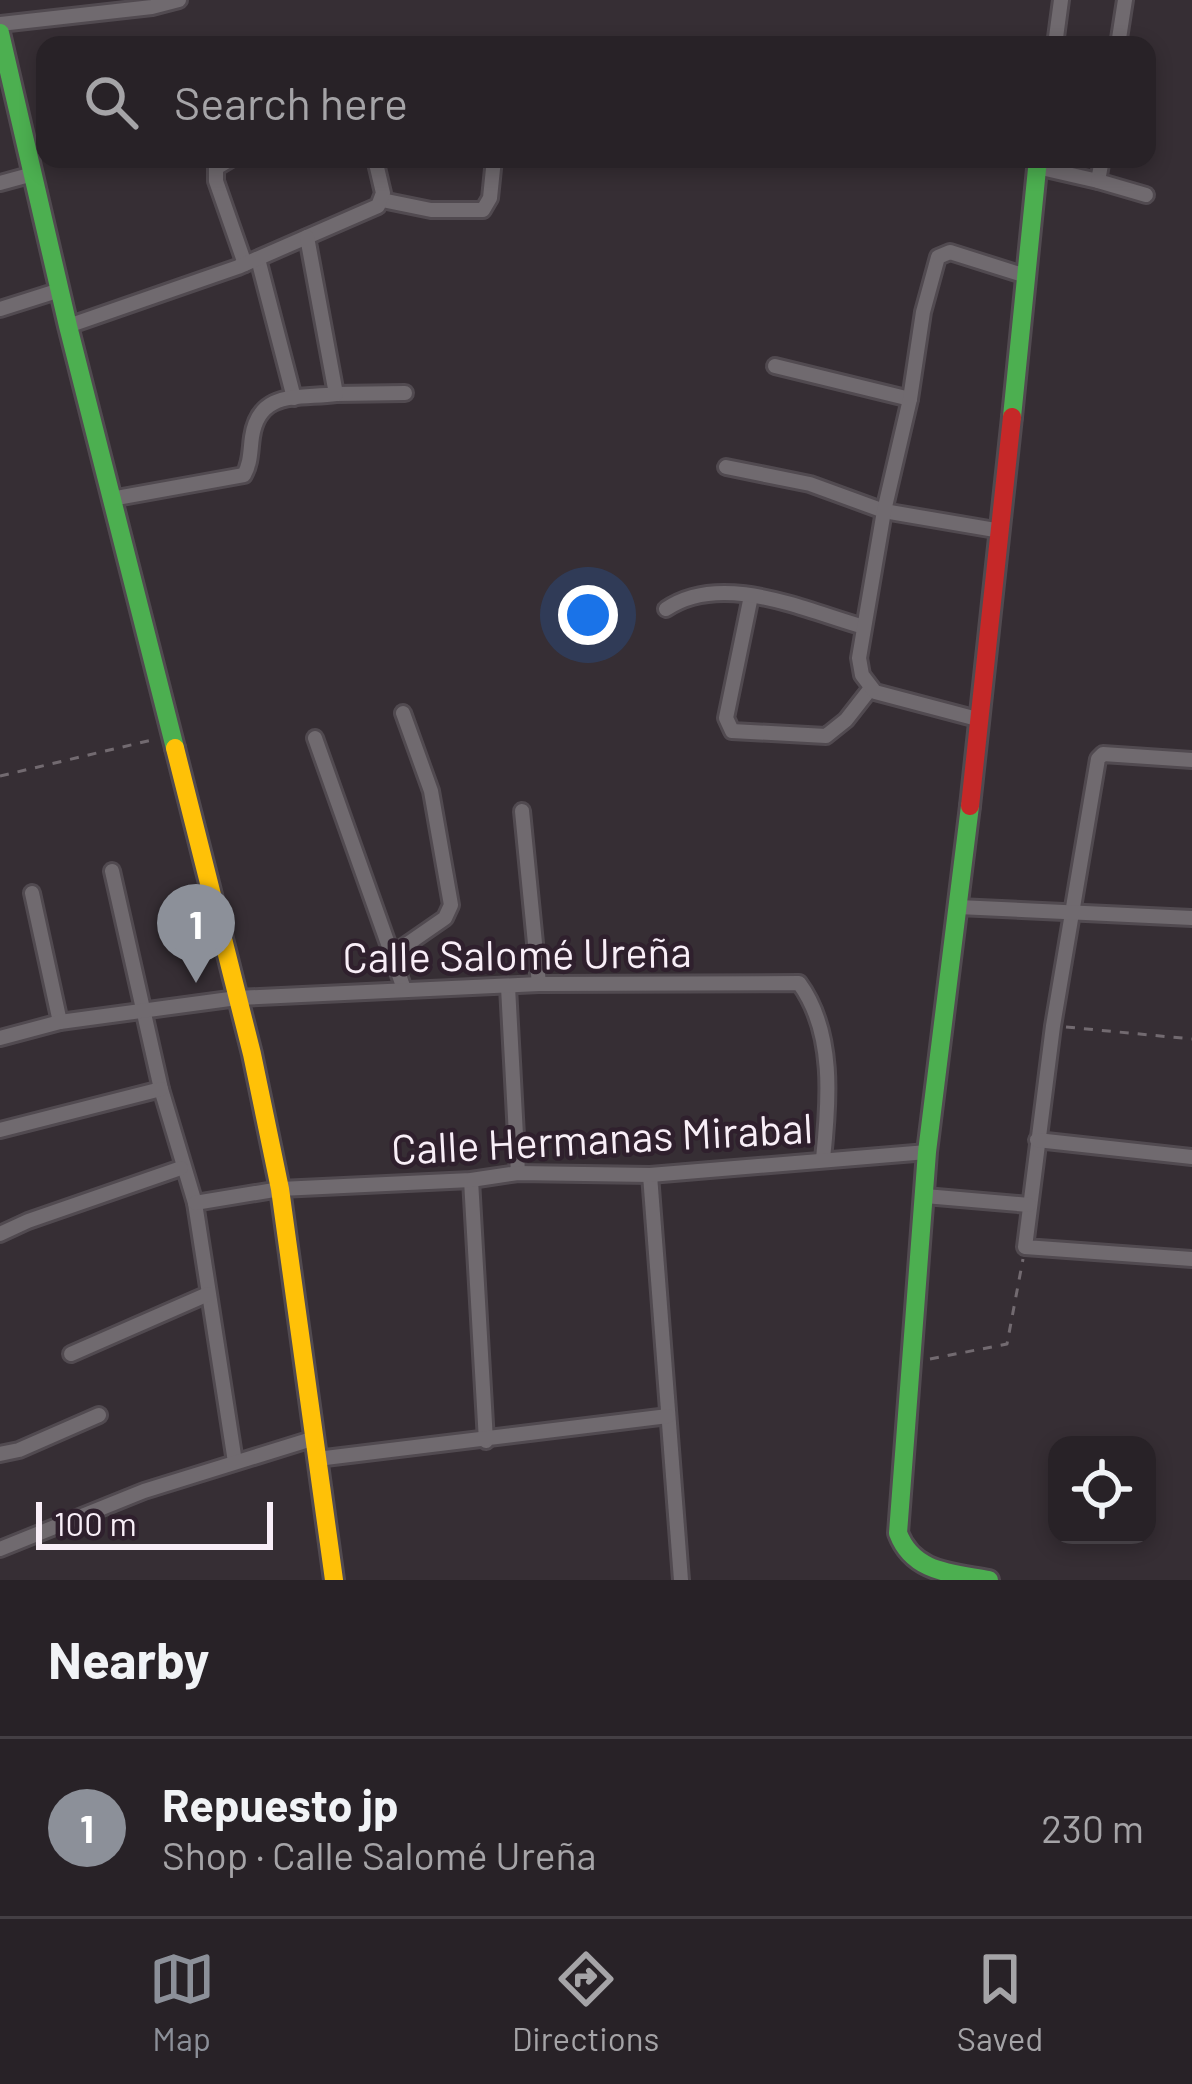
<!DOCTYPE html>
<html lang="en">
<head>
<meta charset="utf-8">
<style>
  body { margin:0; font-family:Barlow,sans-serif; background:#342f33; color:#f1f3f6 }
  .controls { position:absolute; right:36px; bottom:36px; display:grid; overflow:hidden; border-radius:24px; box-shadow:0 6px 18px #0003 }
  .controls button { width:108px; height:108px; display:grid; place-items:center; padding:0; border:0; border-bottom:3px solid #443f44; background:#282227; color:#f1f3f6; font:60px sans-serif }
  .scale { position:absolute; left:36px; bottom:30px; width:237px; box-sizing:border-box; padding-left:12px; border:6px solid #f8eef7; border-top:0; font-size:33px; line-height:42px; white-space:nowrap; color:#f8eef7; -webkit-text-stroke:9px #2f202d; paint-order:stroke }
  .you { position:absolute; left:588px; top:615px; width:42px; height:42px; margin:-30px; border:9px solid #fff; border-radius:50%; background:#1a73e8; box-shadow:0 0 0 18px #1a73e833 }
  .badge { display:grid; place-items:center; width:78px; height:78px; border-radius:50%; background:#8c9099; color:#fff; font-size:39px; font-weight:700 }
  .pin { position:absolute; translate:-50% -99px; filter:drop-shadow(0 3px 6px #0008) }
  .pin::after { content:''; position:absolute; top:63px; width:42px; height:36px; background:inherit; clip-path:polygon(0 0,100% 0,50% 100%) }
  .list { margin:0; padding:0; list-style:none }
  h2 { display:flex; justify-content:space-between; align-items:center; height:156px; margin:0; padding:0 48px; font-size:51px }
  h2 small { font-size:39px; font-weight:400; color:#a5a4a7 }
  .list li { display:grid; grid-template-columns:78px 1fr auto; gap:36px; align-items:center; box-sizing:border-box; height:180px; padding:0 48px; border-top:3px solid #443f44 }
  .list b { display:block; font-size:45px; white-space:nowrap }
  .list p { margin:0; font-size:39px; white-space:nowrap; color:#a5a4a7 }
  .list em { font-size:39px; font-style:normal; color:#a5a4a7 }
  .icon { flex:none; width:66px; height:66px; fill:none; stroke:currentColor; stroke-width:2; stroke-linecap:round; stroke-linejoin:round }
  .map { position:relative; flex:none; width:1192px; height:1580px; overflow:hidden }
  .search { position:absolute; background:#282227; box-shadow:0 6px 18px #0003; left:36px; right:36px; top:36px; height:132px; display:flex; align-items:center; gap:30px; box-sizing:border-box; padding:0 42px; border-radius:24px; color:#a5a4a7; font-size:45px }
  .sheet { height:336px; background:#282227 }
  nav { display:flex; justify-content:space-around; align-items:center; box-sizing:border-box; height:168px; border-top:3px solid #443f44; background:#282227; font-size:33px; color:#a5a4a7 }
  nav a { display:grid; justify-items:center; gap:6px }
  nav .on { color:#8c9099 }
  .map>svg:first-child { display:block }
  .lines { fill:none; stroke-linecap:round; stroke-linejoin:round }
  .street-casing { stroke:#514a50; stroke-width:20 }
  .fast-casing { stroke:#514a50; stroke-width:24 }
  .slow-casing { stroke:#514a50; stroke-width:24 }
  .jam-casing { stroke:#514a50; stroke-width:24 }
  .path { stroke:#726a70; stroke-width:3; stroke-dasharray:9 9; stroke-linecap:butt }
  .street { stroke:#706a6f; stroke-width:14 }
  .fast { stroke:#4caf50; stroke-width:18 }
  .slow { stroke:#ffc107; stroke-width:18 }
  .jam { stroke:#c62828; stroke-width:18 }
  .labels { text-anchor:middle; stroke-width:9; stroke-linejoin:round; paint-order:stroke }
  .street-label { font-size:42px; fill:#f8eef7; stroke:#2f202d }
</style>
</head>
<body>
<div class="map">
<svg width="1192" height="1580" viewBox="0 0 1192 1580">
  <rect width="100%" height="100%" fill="#362e34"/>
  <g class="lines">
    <!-- street casing -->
    <g class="street-casing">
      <g id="street">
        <path d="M 0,24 L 152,7 L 179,0"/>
        <path d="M 1055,45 L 1061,0"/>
        <path d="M 1118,45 L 1125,0"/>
        <path d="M 231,159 L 216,168 L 216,181 L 245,264"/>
        <path d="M 1037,167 L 1098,181 L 1102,159"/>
        <path d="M 1098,181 L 1146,195"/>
        <path d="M 0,183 L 33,174"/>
        <path d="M 382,200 L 431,210 L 483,210 L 490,198 L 494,159"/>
        <path d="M 258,259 L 294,398"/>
        <path d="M 0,309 L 60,290"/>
        <path d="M 68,326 L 238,267 L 378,206 L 383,193 L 375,159"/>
        <path d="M 775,366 L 910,399"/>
        <path d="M 336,394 L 405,393"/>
        <path d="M 726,467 L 810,484 L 884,511 L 1001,531"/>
        <path d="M 111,499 L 244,475 C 251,462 250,451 252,437 C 259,390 297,399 336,394 L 307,237"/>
        <path d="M 751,596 L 726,718 L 732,731 L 826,736 L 846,720 L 871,688"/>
        <path d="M 666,609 C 722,571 804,610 864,627"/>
        <path d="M 981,720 L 875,692 L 862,675 L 859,658 L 884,511 L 910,399 L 923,312 L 938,257 L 950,252 L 1026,276"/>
        <path d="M 315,738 L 404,989"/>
        <path d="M 1192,760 L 1103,754 L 1098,759 L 1053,1026 L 1025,1247 L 1192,1259"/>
        <path d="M 522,811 L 539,984"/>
        <path d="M 112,871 L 161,1089 L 195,1203 L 235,1462"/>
        <path d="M 32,893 L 60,1022"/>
        <path d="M 958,907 L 1192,918"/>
        <path d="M 393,954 L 445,918 L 451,905 L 431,791 L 403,713"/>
        <path d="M 508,987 L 518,1173"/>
        <path d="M 0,1038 L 60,1022 L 237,998 L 539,984 L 799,983 C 835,1032 829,1102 823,1159"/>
        <path d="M 0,1130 L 161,1089"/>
        <path d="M 1037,1140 L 1192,1157"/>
        <path d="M 650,1175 L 681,1580"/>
        <path d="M 471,1180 L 486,1441"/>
        <path d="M 925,1196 L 1029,1205"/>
        <path d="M 195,1203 L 280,1189 L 471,1180 L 518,1173 L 650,1175 L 927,1152"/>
        <path d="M 0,1234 L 28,1221 L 181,1168"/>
        <path d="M 71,1354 L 208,1294"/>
        <path d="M 0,1454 L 19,1450 L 99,1415"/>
        <path d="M 317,1459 L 668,1416"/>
        <path d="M 0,1549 L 144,1491 L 315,1438"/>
      </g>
    </g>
    <!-- fast casing -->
    <g class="fast-casing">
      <g id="fast">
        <path d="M 0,33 L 68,326 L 175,748"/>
        <path d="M 1012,417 L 1038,159"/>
        <path d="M 970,806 L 927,1152 L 898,1533 C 913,1573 952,1573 989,1580"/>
      </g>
    </g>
    <!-- slow casing -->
    <g class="slow-casing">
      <path id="slow" d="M 175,748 L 252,1054 L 280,1189 L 334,1580"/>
    </g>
    <!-- jam casing -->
    <g class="jam-casing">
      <path id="jam" d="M 970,806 L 1012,417"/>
    </g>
    <!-- path -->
    <g class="path">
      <path d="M 0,776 L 156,739"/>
      <path d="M 1066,1027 L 1192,1039"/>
      <path d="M 930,1359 L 1007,1344 L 1023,1259"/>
    </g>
    <!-- street -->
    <use href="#street" class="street"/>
    <!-- fast -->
    <use href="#fast" class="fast"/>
    <!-- slow -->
    <use href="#slow" class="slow"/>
    <!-- jam -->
    <use href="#jam" class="jam"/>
  </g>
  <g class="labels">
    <!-- street labels -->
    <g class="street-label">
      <text transform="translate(517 955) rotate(-1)" y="15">Calle Salomé Ureña</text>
      <text transform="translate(602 1139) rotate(-3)" y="15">Calle Hermanas Mirabal</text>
    </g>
  </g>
</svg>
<div class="controls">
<button><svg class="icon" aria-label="locate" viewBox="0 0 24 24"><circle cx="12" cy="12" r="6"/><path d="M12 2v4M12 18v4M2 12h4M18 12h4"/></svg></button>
</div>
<div class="scale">100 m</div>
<div class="you"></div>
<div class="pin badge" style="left:196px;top:983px">1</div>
<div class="search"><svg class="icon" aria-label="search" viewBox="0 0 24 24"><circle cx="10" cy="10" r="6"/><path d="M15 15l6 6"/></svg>Search here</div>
</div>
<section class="sheet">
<h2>Nearby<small></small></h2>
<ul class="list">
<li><span class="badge">1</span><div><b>Repuesto jp</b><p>Shop · Calle Salomé Ureña</p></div><em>230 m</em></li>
</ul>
</section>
<nav>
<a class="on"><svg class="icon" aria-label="map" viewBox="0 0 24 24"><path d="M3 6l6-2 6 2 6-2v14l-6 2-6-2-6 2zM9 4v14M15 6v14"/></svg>Map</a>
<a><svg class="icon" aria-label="directions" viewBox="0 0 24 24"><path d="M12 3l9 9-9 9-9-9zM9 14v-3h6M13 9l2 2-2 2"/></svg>Directions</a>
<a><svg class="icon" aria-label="saved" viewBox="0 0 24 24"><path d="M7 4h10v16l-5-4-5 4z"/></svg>Saved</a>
</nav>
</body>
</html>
